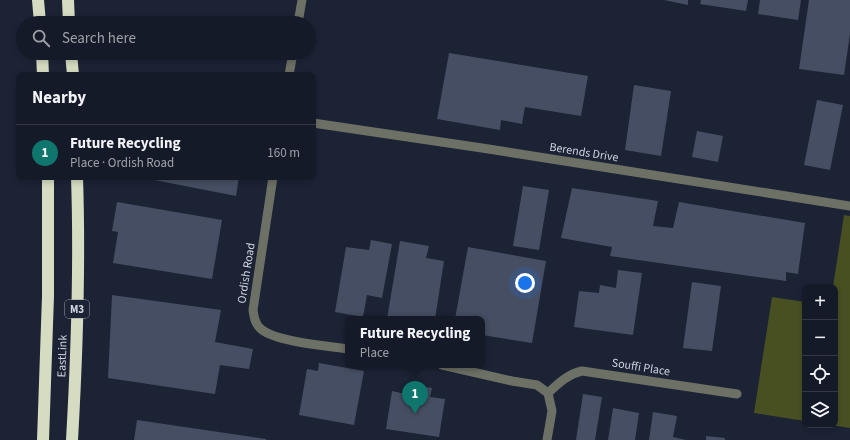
<!DOCTYPE html>
<html lang="en">
<head>
<meta charset="utf-8">
<style>
  body { margin:0; font-family:"Source Sans 3",sans-serif; background:#222734; color:#f1f3f6 }
  .controls { position:absolute; right:12px; bottom:12px; display:grid; overflow:hidden; border-radius:8px; box-shadow:0 2px 6px #0003 }
  .controls button { width:36px; height:36px; display:grid; place-items:center; padding:0; border:0; border-bottom:1px solid #343845; background:#151a28; color:#f1f3f6; font:20px sans-serif }
  .you { position:absolute; left:525px; top:283px; width:14px; height:14px; margin:-10px; border:3px solid #fff; border-radius:50%; background:#1a73e8; box-shadow:0 0 0 6px #1a73e833 }
  .badge { display:grid; place-items:center; width:26px; height:26px; border-radius:50%; background:#0f766e; color:#fff; font-size:13px; font-weight:700 }
  .pin { position:absolute; translate:-50% -33px; filter:drop-shadow(0 1px 2px #0008) }
  .pin::after { content:''; position:absolute; top:21px; width:14px; height:12px; background:inherit; clip-path:polygon(0 0,100% 0,50% 100%) }
  .popup { position:absolute; left:345px; top:316px; width:140px; height:52px; box-sizing:border-box; display:grid; place-content:center; border-radius:8px; background:#151a28; filter:drop-shadow(0 1px 3px #0005); font-size:13px; white-space:nowrap; color:#9da1a8 }
  .popup b { font-size:15px; color:#f1f3f6 }
  .popup::after { content:''; position:absolute; left:50%; top:100%; margin-left:-8px; border:8px solid transparent; border-top-color:#151a28 }
  .list { margin:0; padding:0; list-style:none }
  h2 { display:flex; justify-content:space-between; align-items:center; height:52px; margin:0; padding:0 16px; font-size:17px }
  h2 small { font-size:13px; font-weight:400; color:#9da1a8 }
  .list li { display:grid; grid-template-columns:26px 1fr auto; gap:12px; align-items:center; box-sizing:border-box; height:56px; padding:0 16px; border-top:1px solid #343845 }
  .list b { display:block; font-size:15px; white-space:nowrap }
  .list p { margin:0; font-size:13px; white-space:nowrap; color:#9da1a8 }
  .list em { font-size:13px; font-style:normal; color:#9da1a8 }
  .icon { flex:none; width:22px; height:22px; fill:none; stroke:currentColor; stroke-width:2; stroke-linecap:round; stroke-linejoin:round }
  .map { position:relative; flex:none; width:850px; height:440px; overflow:hidden }
  .search { position:absolute; background:#151a28; box-shadow:0 2px 6px #0003; left:16px; top:16px; width:300px; height:44px; display:flex; align-items:center; gap:10px; box-sizing:border-box; padding:0 14px; border-radius:22px; color:#9da1a8; font-size:15px }
  .panel { position:absolute; background:#151a28; box-shadow:0 2px 6px #0003; left:16px; top:72px; width:300px; height:108px; border-radius:8px }
  .map>svg:first-child { display:block }
  .green { fill:#485022 }
  .building { fill:#464e63 }
  .lines { fill:none; stroke-linecap:round; stroke-linejoin:round }
  .minor { stroke:#6d7065; stroke-width:9 }
  .highway { stroke:#d6dcc1; stroke-width:12 }
  .labels { text-anchor:middle; stroke-width:3.5; stroke-linejoin:round; paint-order:stroke }
  .shield { fill:#1c2335; stroke:#99a0ad; stroke-width:1 }
  .shield-label { font-size:11px; font-weight:bold; fill:#cfd5e1 }
  .street-label { font-size:12px; fill:#cfd5e1; stroke:#1c2335 }
</style>
</head>
<body>
<div class="map">
<svg width="850" height="440" viewBox="0 0 850 440">
  <rect width="100%" height="100%" fill="#1c2335"/>
  <!-- green -->
  <g class="green">
    <path d="M 844,215 L 850,216 L 850,428 L 831,425 L 835,425 L 835,287 L 833,287 Z"/>
    <path d="M 772,297 L 805,302 L 805,421 L 754,413 Z"/>
  </g>
  <!-- building -->
  <g class="building">
    <path d="M 664,0 L 688,0 L 688,5 Z"/>
    <path d="M 701,0 L 748,0 L 746,11 L 700,4 Z"/>
    <path d="M 760,0 L 801,0 L 798,20 L 758,14 Z"/>
    <path d="M 809,0 L 850,0 L 850,34 L 844,75 L 799,69 Z"/>
    <path d="M 449,53 L 588,76 L 581,116 L 525,107 L 522,124 L 501,120 L 500,130 L 437,119 Z"/>
    <path d="M 634,85 L 671,91 L 661,156 L 625,150 Z"/>
    <path d="M 817,100 L 843,105 L 830,170 L 804,165 Z"/>
    <path d="M 697,131 L 723,136 L 718,162 L 692,157 Z"/>
    <path d="M 139,177 L 239,177 L 236,196 Z"/>
    <path d="M 523,186 L 549,190 L 539,250 L 513,246 Z"/>
    <path d="M 572,188 L 658,201 L 653,226 L 673,228 L 679,202 L 805,223 L 798,274 L 786,272 L 786,281 L 610,256 L 612,247 L 561,238 Z"/>
    <path d="M 117,202 L 222,220 L 212,279 L 113,263 L 118,232 L 112,231 Z"/>
    <path d="M 371,240 L 392,244 L 382,298 L 367,295 L 363,317 L 335,312 L 346,247 L 369,250 Z"/>
    <path d="M 400,241 L 429,246 L 426,258 L 444,261 L 435,319 L 387,319 Z"/>
    <path d="M 468,247 L 546,261 L 532,343 L 482,335 L 482,319 L 455,319 Z"/>
    <path d="M 618,270 L 642,273 L 633,335 L 574,327 L 579,291 L 599,293 L 600,285 L 616,288 Z"/>
    <path d="M 692,282 L 721,286 L 712,351 L 683,348 Z"/>
    <path d="M 112,295 L 221,310 L 215,342 L 253,349 L 249,369 L 220,365 L 215,394 L 108,378 Z"/>
    <path d="M 319,363 L 364,371 L 354,425 L 299,415 L 307,369 L 318,371 Z"/>
    <path d="M 408,384 L 432,388 L 430,397 L 445,399 L 439,437 L 386,429 L 392,391 L 406,394 Z"/>
    <path d="M 583,394 L 602,397 L 595,440 L 576,440 Z"/>
    <path d="M 613,408 L 639,413 L 635,440 L 608,440 Z"/>
    <path d="M 653,412 L 677,416 L 673,437 L 686,440 L 649,440 Z"/>
    <path d="M 137,420 L 266,439 L 266,440 L 134,440 Z"/>
    <path d="M 706,436 L 725,438 L 725,440 L 706,440 Z"/>
  </g>
  <g class="lines">
    <!-- minor -->
    <g class="minor">
      <path d="M 298,23 L 302,0"/>
      <path d="M 289,75 L 293,53"/>
      <path d="M 313,123 L 482,148 L 850,206"/>
      <path d="M 273,177 L 253,310 C 254,317 255,324 261,329 C 276,342 328,346 348,349"/>
      <path d="M 442,365 L 512,381 L 537,385 L 548,393"/>
      <path d="M 548,393 C 559,383 568,374 582,371 L 737,394"/>
      <path d="M 547,440 L 552,411 L 548,393"/>
    </g>
    <!-- highway -->
    <g class="highway">
      <path d="M 38,0 L 40,23"/>
      <path d="M 68,0 L 69,23"/>
      <path d="M 42,53 L 43,75"/>
      <path d="M 71,53 L 73,75"/>
      <path d="M 43,440 L 48,296 L 48,177"/>
      <path d="M 72,440 C 77,353 80,265 77,177"/>
    </g>
  </g>
  <g class="labels">
    <!-- shield labels -->
    <rect class="shield" x="65" y="300" width="24" height="18" rx="3"/>
    <g class="shield-label">
      <text x="77" y="313">M3</text>
    </g>
    <!-- street labels -->
    <g class="street-label">
      <text transform="translate(584 152) rotate(9)" y="4">Berends Drive</text>
      <text transform="translate(246 273) rotate(-81)" y="4">Ordish Road</text>
      <text transform="translate(62 356) rotate(-88)" y="4">EastLink</text>
      <text transform="translate(641 367) rotate(9)" y="4">Souffi Place</text>
    </g>
  </g>
</svg>
<div class="controls">
<button>+</button>
<button>−</button>
<button><svg class="icon" aria-label="locate" viewBox="0 0 24 24"><circle cx="12" cy="12" r="6"/><path d="M12 2v4M12 18v4M2 12h4M18 12h4"/></svg></button>
<button><svg class="icon" aria-label="layers" viewBox="0 0 24 24"><path d="M12 4l9 5-9 5-9-5zM3 14l9 5 9-5"/></svg></button>
</div>
<div class="you"></div>
<div class="pin badge" style="left:415px;top:414px">1</div>
<div class="popup"><b>Future Recycling</b>Place</div>
<div class="search"><svg class="icon" aria-label="search" viewBox="0 0 24 24"><circle cx="10" cy="10" r="6"/><path d="M15 15l6 6"/></svg>Search here</div>
<section class="panel">
<h2>Nearby<small></small></h2>
<ul class="list">
<li><span class="badge">1</span><div><b>Future Recycling</b><p>Place · Ordish Road</p></div><em>160 m</em></li>
</ul>
</section>
</div>
</body>
</html>
